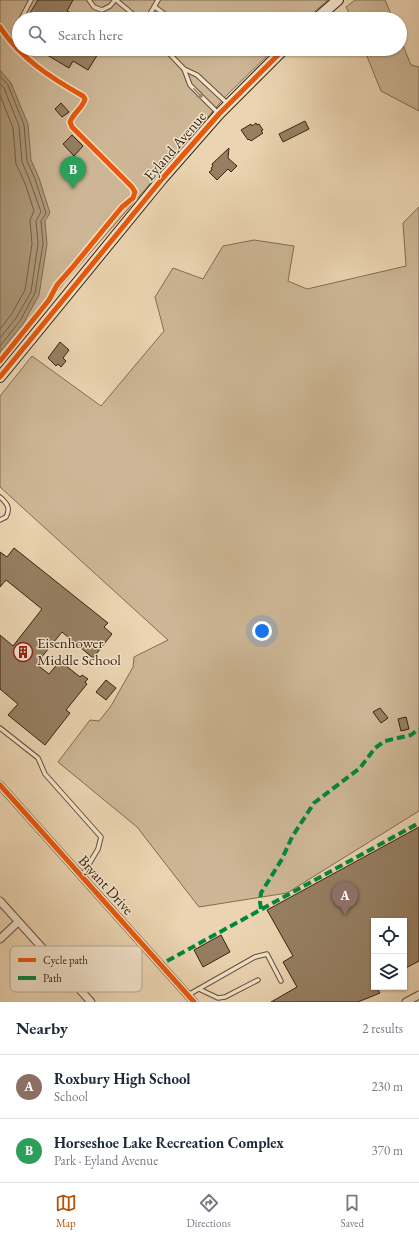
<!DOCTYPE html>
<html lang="en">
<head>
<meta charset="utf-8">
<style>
  body { margin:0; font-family:"EB Garamond",serif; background:#f2f2f3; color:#1f2937 }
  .controls { position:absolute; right:12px; bottom:12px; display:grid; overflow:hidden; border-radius:0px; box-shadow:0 1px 3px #0004 }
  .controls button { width:36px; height:36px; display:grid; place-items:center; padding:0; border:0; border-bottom:1px solid #e0e1e3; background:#fff; color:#1f2937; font:20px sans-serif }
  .you { position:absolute; left:262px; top:631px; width:14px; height:14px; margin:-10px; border:3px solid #fff; border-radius:50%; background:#1a73e8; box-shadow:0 0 0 6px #1a73e833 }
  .badge { display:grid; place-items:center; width:26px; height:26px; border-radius:50%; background:#b45309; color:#fff; font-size:13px; font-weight:700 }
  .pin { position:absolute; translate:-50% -33px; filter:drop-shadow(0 1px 2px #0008) }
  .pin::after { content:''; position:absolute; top:21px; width:14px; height:12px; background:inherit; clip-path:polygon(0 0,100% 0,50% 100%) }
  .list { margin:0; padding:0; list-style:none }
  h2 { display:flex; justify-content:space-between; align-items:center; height:52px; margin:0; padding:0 16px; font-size:17px }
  h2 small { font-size:13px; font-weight:400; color:#747a83 }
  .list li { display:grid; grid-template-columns:26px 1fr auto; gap:12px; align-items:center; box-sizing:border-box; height:64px; padding:0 16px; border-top:1px solid #e0e1e3 }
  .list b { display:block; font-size:15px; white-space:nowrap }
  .list p { margin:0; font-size:13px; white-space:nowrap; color:#747a83 }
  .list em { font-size:13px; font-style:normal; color:#747a83 }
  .icon { flex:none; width:22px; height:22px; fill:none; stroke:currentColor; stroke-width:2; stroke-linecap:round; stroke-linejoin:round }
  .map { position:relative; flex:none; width:419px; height:1002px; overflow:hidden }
  .search { position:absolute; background:#fff; box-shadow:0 1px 3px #0004; left:12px; right:12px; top:12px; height:44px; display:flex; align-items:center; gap:10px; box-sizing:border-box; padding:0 14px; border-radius:22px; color:#747a83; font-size:15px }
  .sheet { height:180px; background:#fff }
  nav { display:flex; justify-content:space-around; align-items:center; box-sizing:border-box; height:56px; border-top:1px solid #e0e1e3; background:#fff; font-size:11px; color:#747a83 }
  nav a { display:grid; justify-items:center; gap:2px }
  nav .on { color:#b45309 }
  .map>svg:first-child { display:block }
  .green { fill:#cdb695; stroke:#836c51 }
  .water { fill:#ae9879; stroke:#7f694e }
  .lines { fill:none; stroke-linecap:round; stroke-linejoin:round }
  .shore { stroke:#745e43; stroke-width:1 }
  .building { fill:#967f62; stroke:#39230d }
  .lane-casing { stroke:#664f36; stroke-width:5.5 }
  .street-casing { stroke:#664f36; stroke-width:9 }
  .secondary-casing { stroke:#39230d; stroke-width:12 }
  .lane { stroke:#f2e3cc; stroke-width:3.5 }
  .street { stroke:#f2e3cc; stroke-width:7 }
  .secondary { stroke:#f2e3cc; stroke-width:10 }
  .quiet { stroke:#00873e; stroke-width:4; stroke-dasharray:8 4; stroke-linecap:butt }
  .cycleway-casing { stroke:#f2e3cc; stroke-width:8 }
  .cycleway { stroke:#e8590c; stroke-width:5 }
  .oneway { stroke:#96836c }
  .labels { text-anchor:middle; stroke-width:3; stroke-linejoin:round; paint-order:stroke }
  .street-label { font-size:15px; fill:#39230d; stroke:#f2e3cc }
  .poi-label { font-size:15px; fill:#39230d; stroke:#f2e3cc; text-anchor:start }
  .key { fill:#f2e3cc; stroke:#baa993; stroke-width:1 }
  .key-label { font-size:11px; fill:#39230d }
</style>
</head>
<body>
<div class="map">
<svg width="419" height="1002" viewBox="0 0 419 1002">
  <rect width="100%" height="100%" fill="#ebd4b1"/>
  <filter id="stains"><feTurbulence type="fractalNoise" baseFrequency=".005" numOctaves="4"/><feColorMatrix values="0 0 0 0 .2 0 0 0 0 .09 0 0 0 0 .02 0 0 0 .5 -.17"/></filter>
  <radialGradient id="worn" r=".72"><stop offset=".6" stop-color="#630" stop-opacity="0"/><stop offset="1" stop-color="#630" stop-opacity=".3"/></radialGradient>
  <!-- green -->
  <g class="green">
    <path d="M 0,0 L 328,0 L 306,19 L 19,19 L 19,49 L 274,49 L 226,96 L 64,283 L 0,365 Z"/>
    <path d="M 355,0 L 385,0 L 393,19 L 352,19 L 346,7 Z"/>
    <path d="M 400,38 L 411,65 L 419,67 L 419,111 L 381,91 L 364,49 L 400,49 Z"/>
    <path d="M 419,207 L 419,811 L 287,893 L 199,907 L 137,827 L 58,762 L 90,720 L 99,721 L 111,706 L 133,667 L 134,657 L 168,640 L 0,487 L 0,396 L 32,356 L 101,406 L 164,331 L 155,297 L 173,268 L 203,279 L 223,246 L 254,240 L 294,246 L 288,281 L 307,289 L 406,266 L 403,223 Z"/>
  </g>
  <!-- water -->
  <path class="water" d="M 0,70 L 11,83 L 28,124 L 31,160 L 39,178 L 50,213 L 45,221 L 47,244 L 39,295 L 23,324 L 0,352 Z"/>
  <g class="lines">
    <!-- shore -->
    <g class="shore">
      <path d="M 0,76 L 8,85 L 24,125 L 27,161 L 35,179 L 46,213 L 41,221 L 43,244 L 35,293 L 20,321 L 0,346"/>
      <path d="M 0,84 L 4,88 L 19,126 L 22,162 L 30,181 L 41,212 L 36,221 L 38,244 L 31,292 L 16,318 L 0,338"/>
      <path d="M 0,95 L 13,128 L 16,164 L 25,183 L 34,211 L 30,220 L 32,244 L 25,290 L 11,315 L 0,329"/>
    </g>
  </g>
  <!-- building -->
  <g class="building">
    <path d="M 38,0 L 73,0 L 67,11 L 82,19 L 26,19 Z"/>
    <path d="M 37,49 L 101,49 L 88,70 L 73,61 L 69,68 Z"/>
    <path d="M 61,103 L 69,112 L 62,117 L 55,109 Z"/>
    <path d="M 305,121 L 309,129 L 283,142 L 279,134 Z"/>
    <path d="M 256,123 L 257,125 L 259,124 L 263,130 L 261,131 L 263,133 L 251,141 L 249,139 L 248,140 L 241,130 L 251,124 L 252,126 Z"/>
    <path d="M 72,135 L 83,146 L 74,156 L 63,144 Z"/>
    <path d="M 229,148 L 228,158 L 237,166 L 231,172 L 228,169 L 217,180 L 209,172 L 212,170 L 211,168 L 213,166 L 212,164 Z"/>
    <path d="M 60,342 L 69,350 L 63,358 L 66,361 L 61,367 L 58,364 L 56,366 L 48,358 Z"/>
    <path d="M 14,548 L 108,623 L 104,627 L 112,634 L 93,658 L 62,632 L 36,664 L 49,674 L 60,661 L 80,677 L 82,675 L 88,679 L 85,682 L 87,684 L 66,710 L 70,713 L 45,745 L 8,715 L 18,704 L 0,689 L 0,635 L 13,646 L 42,609 L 6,580 L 0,587 L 0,552 L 7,557 Z"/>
    <path d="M 106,680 L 116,688 L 106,700 L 96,692 Z"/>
    <path d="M 380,708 L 388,718 L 381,723 L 373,712 Z"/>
    <path d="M 406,717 L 409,729 L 401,731 L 398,719 Z"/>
    <path d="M 419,827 L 419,961 L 404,969 L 404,921 L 374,921 L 374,987 L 376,987 L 380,993 L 358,1002 L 271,1002 L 297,987 L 283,962 L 293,956 L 267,910 Z"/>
    <path d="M 221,935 L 230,952 L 203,967 L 194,950 Z"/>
  </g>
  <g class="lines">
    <!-- lane casing -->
    <g class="lane-casing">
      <g id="lane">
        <path d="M 89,0 L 94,7 L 102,10 L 110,6 L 115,0"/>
        <path d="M 116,0 L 139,19"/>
        <path d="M 155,7 L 171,19"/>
        <path d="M 21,19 L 31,0"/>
        <path d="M 147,19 L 158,0"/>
        <path d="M 17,25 L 19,22"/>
        <path d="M 165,49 L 184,69 L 197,75 L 228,104"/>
        <path d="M 184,69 L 190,85 L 218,113"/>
        <path d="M 0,497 C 7,503 11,508 6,517 L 0,520"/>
        <path d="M 0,728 L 38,758 L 45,774 L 101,837 L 98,849 L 82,876"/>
        <path d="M 199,989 L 218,998 L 225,997 L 258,980"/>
        <path d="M 188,995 L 255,957 L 267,954 L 281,981"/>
      </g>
    </g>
    <!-- street casing -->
    <g class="street-casing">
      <g id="street">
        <path d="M 0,785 L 194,1002"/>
        <path d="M 0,901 L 91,1002"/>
        <path d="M 0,939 L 18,922"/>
        <path d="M 406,1002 L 419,995"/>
      </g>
    </g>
    <!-- secondary casing -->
    <g class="secondary-casing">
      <g id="secondary">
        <path d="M 316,19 L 338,0"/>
        <path d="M 0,377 L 162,179 L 219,114 L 284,49"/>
      </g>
    </g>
    <!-- lane -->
    <use href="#lane" class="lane"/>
    <!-- street -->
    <use href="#street" class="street"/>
    <!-- secondary -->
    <use href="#secondary" class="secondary"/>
    <!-- quiet -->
    <g class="quiet">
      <path d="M 261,909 L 260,902 L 261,893 L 282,859 L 292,837 L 314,803 L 360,768 L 375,748 L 385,741 L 411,735 L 419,729"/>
      <path d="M 167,961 L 419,823"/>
    </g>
    <!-- cycleway casing -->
    <g class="cycleway-casing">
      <g id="cycleway">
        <path d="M 0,27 C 20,58 51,78 83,96 L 85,99 C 83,108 73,113 70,122 L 72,127 L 132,187 L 135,192 L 133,198 L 122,207 L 72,268 L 57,285 L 49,300 L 0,361"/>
        <path d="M 0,377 L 162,179 L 219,114 L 284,49"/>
        <path d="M 0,785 L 194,1002"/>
      </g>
    </g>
    <!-- cycleway -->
    <use href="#cycleway" class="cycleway"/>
  </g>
  <!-- one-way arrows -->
  <defs><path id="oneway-shaft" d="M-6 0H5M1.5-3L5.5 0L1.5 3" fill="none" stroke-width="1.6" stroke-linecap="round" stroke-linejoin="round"/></defs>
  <use class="oneway" href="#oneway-shaft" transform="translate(198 93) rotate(45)"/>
  <!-- icons -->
  <defs>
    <g id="building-ring" transform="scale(1)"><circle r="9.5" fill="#f2e3cc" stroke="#8f2418" stroke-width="1.5"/><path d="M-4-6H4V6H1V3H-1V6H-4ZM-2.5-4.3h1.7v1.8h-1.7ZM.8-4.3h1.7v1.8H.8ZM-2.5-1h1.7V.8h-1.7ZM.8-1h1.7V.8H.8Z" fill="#8f2418"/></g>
  </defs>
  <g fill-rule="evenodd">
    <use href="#building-ring" x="23" y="652"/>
  </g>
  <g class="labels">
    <!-- street labels -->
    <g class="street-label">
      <text transform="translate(175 146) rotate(-49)" y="5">Eyland Avenue</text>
      <text transform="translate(106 885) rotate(48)" y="5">Bryant Drive</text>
    </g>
    <!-- poi labels -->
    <g class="poi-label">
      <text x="37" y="648">Eisenhower<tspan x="37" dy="17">Middle School</tspan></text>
    </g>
  </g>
  <!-- legend -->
  <rect x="10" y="946" width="132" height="46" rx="6" class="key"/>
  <rect x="18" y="958" width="18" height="4" fill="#e8590c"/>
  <rect x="18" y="976" width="18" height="4" fill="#00873e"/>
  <g class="key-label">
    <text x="43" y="964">Cycle path</text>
    <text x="43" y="982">Path</text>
  </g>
  <rect width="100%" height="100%" filter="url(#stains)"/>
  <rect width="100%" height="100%" fill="url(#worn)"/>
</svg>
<div class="controls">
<button><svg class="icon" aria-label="locate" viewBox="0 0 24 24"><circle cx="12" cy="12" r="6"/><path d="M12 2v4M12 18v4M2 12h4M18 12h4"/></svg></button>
<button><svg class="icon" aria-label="layers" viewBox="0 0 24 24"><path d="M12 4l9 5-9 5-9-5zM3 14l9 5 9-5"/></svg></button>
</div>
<div class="you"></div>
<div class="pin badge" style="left:345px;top:915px;background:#8d6e63">A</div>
<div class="pin badge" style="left:73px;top:189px;background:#2e9e5b">B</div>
<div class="search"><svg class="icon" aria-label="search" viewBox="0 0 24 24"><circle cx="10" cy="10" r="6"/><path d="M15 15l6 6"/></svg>Search here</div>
</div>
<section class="sheet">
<h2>Nearby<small>2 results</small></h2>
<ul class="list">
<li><span class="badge" style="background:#8d6e63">A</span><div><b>Roxbury High School</b><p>School</p></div><em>230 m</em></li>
<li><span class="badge" style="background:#2e9e5b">B</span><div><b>Horseshoe Lake Recreation Complex</b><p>Park · Eyland Avenue</p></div><em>370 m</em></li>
</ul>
</section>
<nav>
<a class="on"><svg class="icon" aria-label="map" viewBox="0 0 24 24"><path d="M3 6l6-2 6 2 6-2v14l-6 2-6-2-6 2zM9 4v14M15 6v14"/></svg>Map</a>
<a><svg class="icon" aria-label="directions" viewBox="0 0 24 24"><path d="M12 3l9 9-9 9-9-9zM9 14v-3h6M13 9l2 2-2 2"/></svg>Directions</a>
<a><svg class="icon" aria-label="saved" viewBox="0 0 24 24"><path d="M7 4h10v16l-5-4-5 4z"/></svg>Saved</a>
</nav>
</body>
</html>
